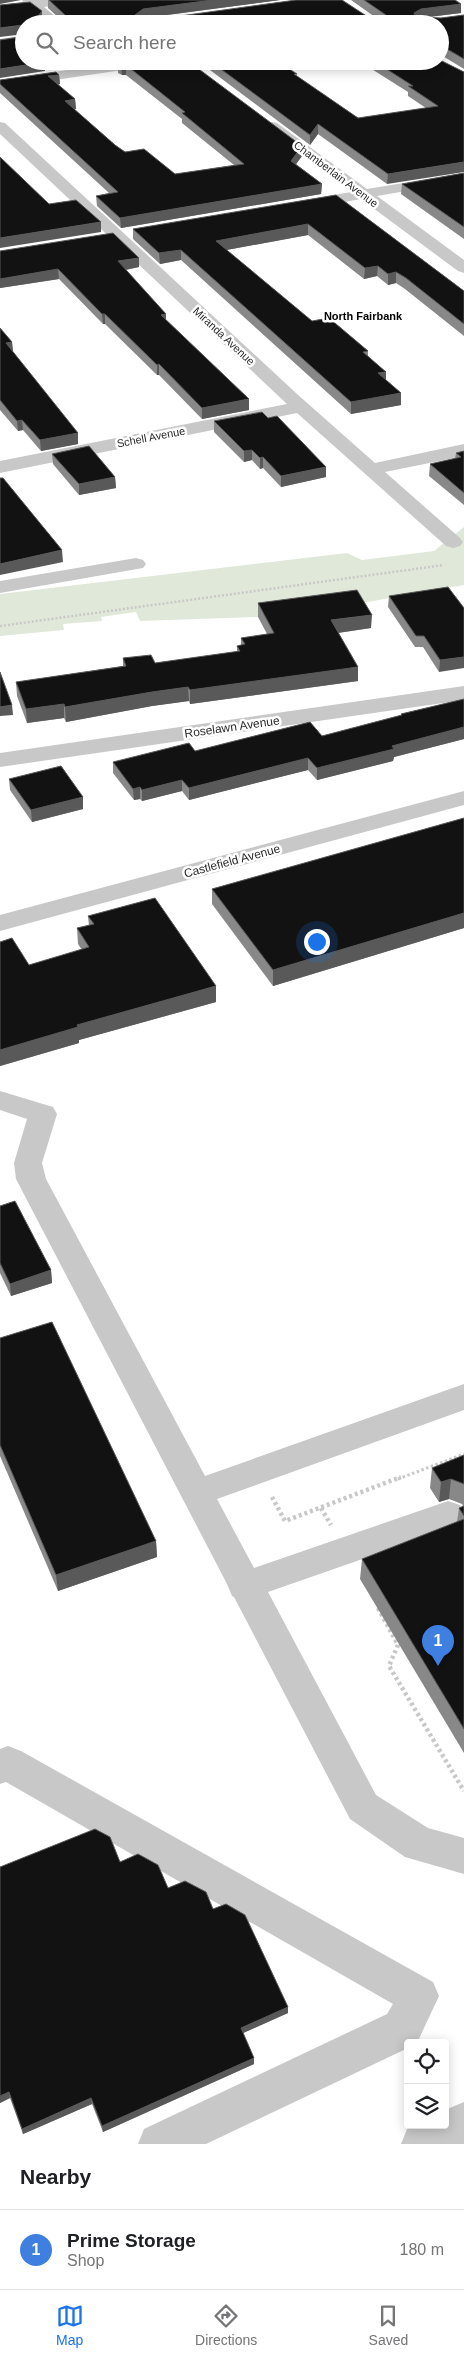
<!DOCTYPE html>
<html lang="en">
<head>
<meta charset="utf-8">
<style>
  body { margin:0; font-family:Helvetica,sans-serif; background:#f6f6f6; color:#202124 }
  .controls { position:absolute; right:15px; bottom:15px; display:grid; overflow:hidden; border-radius:5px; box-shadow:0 2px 12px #0003 }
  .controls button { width:45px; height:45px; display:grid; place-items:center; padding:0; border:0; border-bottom:1px solid #e0e0e0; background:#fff; color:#202124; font:25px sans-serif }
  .you { position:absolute; left:316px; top:941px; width:18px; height:18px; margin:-12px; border:4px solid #fff; border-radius:50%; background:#1a73e8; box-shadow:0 0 0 8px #1a73e833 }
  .badge { display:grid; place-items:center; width:32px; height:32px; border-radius:50%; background:#1a73e8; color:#fff; font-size:16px; font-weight:700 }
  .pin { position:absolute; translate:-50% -41px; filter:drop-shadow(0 1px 2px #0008) }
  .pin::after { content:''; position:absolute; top:26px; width:18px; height:15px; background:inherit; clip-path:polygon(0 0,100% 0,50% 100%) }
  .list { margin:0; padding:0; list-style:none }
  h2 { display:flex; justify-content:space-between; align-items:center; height:65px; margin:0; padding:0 20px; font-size:21px }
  h2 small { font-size:16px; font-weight:400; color:#757577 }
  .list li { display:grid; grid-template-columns:32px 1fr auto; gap:15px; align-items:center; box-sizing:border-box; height:80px; padding:0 20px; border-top:1px solid #e0e0e0 }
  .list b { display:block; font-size:19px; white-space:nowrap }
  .list p { margin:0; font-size:16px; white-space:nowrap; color:#757577 }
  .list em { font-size:16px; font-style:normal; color:#757577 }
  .icon { flex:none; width:28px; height:28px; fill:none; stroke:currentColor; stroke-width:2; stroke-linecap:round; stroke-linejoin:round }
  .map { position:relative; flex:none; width:464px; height:2144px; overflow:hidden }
  .search { position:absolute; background:#fff; box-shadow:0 2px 12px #0003; left:15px; right:15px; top:15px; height:55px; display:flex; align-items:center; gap:12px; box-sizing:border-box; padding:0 18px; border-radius:28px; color:#757577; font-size:19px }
  .sheet { height:145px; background:#fff }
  nav { display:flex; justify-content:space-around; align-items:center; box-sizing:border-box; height:70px; border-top:1px solid #e0e0e0; background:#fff; font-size:14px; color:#757577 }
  nav a { display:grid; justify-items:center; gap:2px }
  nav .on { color:#1a73e8 }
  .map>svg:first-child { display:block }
  .green { fill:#e0e9d9 }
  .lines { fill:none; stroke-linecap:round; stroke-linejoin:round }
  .path-far2 { stroke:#c8c8c8; stroke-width:2.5; stroke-dasharray:2 2; stroke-linecap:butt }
  .path-far1 { stroke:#c8c8c8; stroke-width:3; stroke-dasharray:2.5 2.5; stroke-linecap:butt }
  .path { stroke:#c8c8c8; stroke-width:4.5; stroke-dasharray:3 3; stroke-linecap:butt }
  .minor { fill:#c8c8c8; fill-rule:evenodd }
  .major { fill:#a3a3a3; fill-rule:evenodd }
  .wall { fill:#888 }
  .shaded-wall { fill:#595959 }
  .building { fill:#121212; stroke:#595959 }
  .labels { text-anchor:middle; stroke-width:5; stroke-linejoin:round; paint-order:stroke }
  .far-street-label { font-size:11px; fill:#2b2b2b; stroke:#fff }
  .far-neighbourhood-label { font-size:11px; font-weight:bold; fill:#000; stroke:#fff }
  .street-label { font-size:12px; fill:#2b2b2b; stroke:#fff }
</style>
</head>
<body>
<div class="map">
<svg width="464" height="2144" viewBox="0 0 464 2144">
  <rect width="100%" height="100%" fill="#fff"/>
  <!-- green -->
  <path class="green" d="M 464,527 L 464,585 L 356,604 L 258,617 L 140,621 L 136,612 L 101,617 L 102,621 L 63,624 L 64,630 L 0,636 L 0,594 L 347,553 L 362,560 L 434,551 Z"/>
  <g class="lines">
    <!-- path-far2 -->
    <path class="path-far2" d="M 0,626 L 444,565"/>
    <!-- path-far1 -->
    <path class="path-far1" d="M 398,1479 L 464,1454"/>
    <!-- path -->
    <g class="path">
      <path d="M 272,1497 L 285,1521 L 401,1477"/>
      <path d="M 321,1508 L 331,1525"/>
      <path d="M 378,1608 L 398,1645 L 389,1666 L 464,1791"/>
    </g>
    <!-- minor -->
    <g class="minor">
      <path d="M 22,0 L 73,0 L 67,4 L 44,7 L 64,24 L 50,24 L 31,9 L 0,13 L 0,5 L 23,2 Z"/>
      <path d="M 128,61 L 163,61 L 157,65 L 0,88 L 0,80 Z"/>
      <path d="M 0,122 L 5,123 L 297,394 L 375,463 L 464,444 L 464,456 L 385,472 L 460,538 L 463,542 L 460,546 L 453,548 L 446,546 L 297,413 L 0,473 L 0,461 L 287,404 L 0,134 Z"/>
      <path d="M 272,122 L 277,123 L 367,189 L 464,173 L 464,181 L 377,196 L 464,260 L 464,273 L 458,271 L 361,199 L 305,209 L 300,207 L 297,204 L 300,201 L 351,192 L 267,129 L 265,126 L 267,123 Z"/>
      <path d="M 136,558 L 143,560 L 146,564 L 143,568 L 0,593 L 0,581 Z"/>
      <path d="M 464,686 L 464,700 L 0,767 L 0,753 Z"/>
      <path d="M 464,791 L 464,805 L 0,931 L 0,915 Z"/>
      <path d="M 0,1091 L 53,1107 L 57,1114 L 42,1163 L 46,1179 L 205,1476 L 464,1384 L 464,1410 L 217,1499 L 254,1568 L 448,1501 L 460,1505 L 464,1513 L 460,1525 L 268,1592 L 376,1795 L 428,1828 L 464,1838 L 464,1874 L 405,1857 L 350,1819 L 234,1597 L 232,1596 L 227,1584 L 16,1179 L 14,1163 L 27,1119 L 0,1110 Z"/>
      <path d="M 8,1746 L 21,1751 L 433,1982 L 439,1996 L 417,2043 L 408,2043 L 408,2048 L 206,2144 L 138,2144 L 144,2129 L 387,2014 L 393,2004 L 6,1782 L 0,1784 L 0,1749 Z"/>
      <path d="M 464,2102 L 464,2144 L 401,2144 L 407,2129 L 414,2125 L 445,2125 L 445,2110 Z"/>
    </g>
    <!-- major -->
    <path class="major" d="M 24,36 L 24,44 L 0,47 L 0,39 Z"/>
  </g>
  <!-- wall -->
  <g class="wall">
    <path d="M 48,0 L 280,0 L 152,17 L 375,17 L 351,0 L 455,0 L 461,13 L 427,17 L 441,18 L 464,15 L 464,69 L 441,55 L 440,24 L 60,24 L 59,18 L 48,8 Z"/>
    <path d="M 131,61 L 302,156 L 296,164 L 322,184 L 321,194 L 121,228 L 97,206 L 96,196 L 109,193 L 0,93 L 0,80 L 59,75 L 60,84 L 58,85 L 75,99 L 76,109 L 74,109 L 115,145 L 125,152 L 175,174 L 234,165 L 182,123 L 182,119 L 126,75 L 122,75 L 118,73 L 118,63 Z"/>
    <path d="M 198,61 L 277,61 L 296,76 L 358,118 L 426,108 L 408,96 L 408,92 L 359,61 L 440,61 L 464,72 L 387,184 L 318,134 L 310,145 Z"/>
    <path d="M 464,173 L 464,239 L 401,194 L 402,184 Z"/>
    <path d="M 336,195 L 464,291 L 464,336 L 405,289 L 396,283 L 388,285 L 377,276 L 364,279 L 308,235 L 226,250 L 312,321 L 368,351 L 368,356 L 386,380 L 401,393 L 401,405 L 351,414 L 181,260 L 160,264 L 133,239 L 133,229 Z"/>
    <path d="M 0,251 L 139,267 L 126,270 L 166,320 L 249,410 L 202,419 L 159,375 L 157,375 L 105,324 L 103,324 L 59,279 L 0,288 Z"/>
    <path d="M 0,328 L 12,342 L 13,352 L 78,444 L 41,451 L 23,430 L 18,431 L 0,410 Z"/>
    <path d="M 214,421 L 326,477 L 281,487 L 263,468 L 260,469 L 252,460 L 244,462 L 214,432 Z"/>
    <path d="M 464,451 L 464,505 L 429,476 L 430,464 L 455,459 L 456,453 Z"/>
    <path d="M 52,454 L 115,477 L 116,488 L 79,495 L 53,464 Z"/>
    <path d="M 389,596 L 464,608 L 439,672 L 423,647 L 415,647 L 388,607 Z"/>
    <path d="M 258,603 L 371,628 L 338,633 L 358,681 L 190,704 L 189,701 L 152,706 L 66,722 L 64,718 L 27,723 L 17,696 L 16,682 L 123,666 L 123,658 L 155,663 L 237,652 L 237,646 L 241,645 L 241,638 L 267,634 L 258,617 Z"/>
    <path d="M 464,699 L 464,739 L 394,757 L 393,761 L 317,780 L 308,770 L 189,800 L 182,791 L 142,801 L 140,799 L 134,800 L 113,773 L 113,762 L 322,736 L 401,715 L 401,714 Z"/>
    <path d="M 9,779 L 83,797 L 83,809 L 32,822 L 10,790 Z"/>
    <path d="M 464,818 L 464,928 L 273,986 L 212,904 L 212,889 Z"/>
    <path d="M 88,916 L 216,1002 L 79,1040 L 79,1043 L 0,1066 L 0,942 L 29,965 L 82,950 L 78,944 L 77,928 L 89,926 Z"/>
    <path d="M 0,1206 L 51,1270 L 52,1283 L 11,1296 L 0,1273 Z"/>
    <path d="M 0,1338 L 156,1541 L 157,1557 L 58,1591 L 0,1456 Z"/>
    <path d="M 464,1455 L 464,1753 L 360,1579 L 362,1559 L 457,1522 L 459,1508 L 463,1506 L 462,1504 L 449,1499 L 439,1502 L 430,1488 L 432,1468 Z"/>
    <path d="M 120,1862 L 168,1888 L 213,1909 L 288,2007 L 288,2013 L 243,2033 L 254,2064 L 103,2132 L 92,2104 L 23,2134 L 10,2098 L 0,2103 L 0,1867 Z"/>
  </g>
  <!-- shaded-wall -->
  <g class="shaded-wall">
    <path d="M 0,0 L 21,0 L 0,4 Z"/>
    <path d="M 213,0 L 280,0 L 143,18 L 135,24 L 135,15 L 143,9 Z"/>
    <path d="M 461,4 L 461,13 L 421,18 L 414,22 L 414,13 L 421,9 Z"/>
    <path d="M 42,11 L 42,20 L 40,24 L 32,24 Z"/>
    <path d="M 23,25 L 24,34 L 0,37 L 0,28 Z"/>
    <path d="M 45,62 L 45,71 L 0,78 L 0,69 Z"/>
    <path d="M 126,65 L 126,75 L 122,75 L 121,66 Z"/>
    <path d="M 59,75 L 60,84 L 49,86 L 48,76 Z"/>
    <path d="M 75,99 L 76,109 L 65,111 L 65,101 Z"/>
    <path d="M 318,124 L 318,134 L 310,145 L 310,135 Z"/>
    <path d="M 302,146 L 302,156 L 291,171 L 291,161 Z"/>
    <path d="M 464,162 L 464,172 L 387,184 L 388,174 Z"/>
    <path d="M 322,184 L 321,194 L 121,228 L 120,218 Z"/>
    <path d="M 101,222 L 101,232 L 0,248 L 0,238 Z"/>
    <path d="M 308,224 L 308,235 L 216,252 L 216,241 Z"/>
    <path d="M 181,250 L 181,260 L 160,264 L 159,253 Z"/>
    <path d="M 139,258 L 139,267 L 119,271 L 118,261 Z"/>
    <path d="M 378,266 L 377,276 L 364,279 L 365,268 Z"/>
    <path d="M 58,269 L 59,279 L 0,288 L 0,279 Z"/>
    <path d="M 396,272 L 396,283 L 388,285 L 388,274 Z"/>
    <path d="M 102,314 L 105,314 L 105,324 L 103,324 Z"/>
    <path d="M 166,314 L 166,324 L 161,315 Z"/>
    <path d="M 12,342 L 13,352 L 6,343 Z"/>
    <path d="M 159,364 L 159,375 L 157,375 L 157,365 Z"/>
    <path d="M 386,372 L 386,383 L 378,373 Z"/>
    <path d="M 401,393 L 401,405 L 351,414 L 351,402 Z"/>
    <path d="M 249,399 L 249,410 L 202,419 L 202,408 Z"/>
    <path d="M 22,420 L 23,430 L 18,431 L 17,421 Z"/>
    <path d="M 78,433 L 78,444 L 41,451 L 40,440 Z"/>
    <path d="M 252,450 L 252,460 L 244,462 L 244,451 Z"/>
    <path d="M 263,457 L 263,468 L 260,469 L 260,458 Z"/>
    <path d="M 326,467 L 326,477 L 281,487 L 281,476 Z"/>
    <path d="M 115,477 L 116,488 L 79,495 L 79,484 Z"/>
    <path d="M 62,550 L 63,562 L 0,575 L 0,564 Z"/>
    <path d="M 372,615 L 371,628 L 330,634 L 331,620 Z"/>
    <path d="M 464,657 L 464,668 L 439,672 L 440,660 Z"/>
    <path d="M 358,667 L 358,681 L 190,704 L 190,690 Z"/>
    <path d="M 188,687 L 189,701 L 152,706 L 66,722 L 65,707 L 152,692 Z"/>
    <path d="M 64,704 L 64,718 L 27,723 L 26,709 Z"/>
    <path d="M 12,705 L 13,715 L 0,716 L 0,707 Z"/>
    <path d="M 464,727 L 464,739 L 394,757 L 393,761 L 317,780 L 317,768 L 392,746 Z"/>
    <path d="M 308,758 L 308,770 L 189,800 L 189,788 Z"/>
    <path d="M 182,780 L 182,791 L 142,801 L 142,790 Z"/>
    <path d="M 140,787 L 140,799 L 134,800 L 133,789 Z"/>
    <path d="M 83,797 L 83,809 L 32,822 L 31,810 Z"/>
    <path d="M 464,913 L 464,928 L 273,986 L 273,970 Z"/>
    <path d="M 216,986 L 216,1002 L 79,1040 L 79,1043 L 0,1066 L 0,1050 L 77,1025 Z"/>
    <path d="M 51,1270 L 52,1283 L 11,1296 L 10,1284 Z"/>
    <path d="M 451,1479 L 449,1499 L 439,1502 L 441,1482 Z"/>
    <path d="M 156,1541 L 157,1557 L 58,1591 L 56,1575 Z"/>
    <path d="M 288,2007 L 288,2013 L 241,2034 L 241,2028 Z"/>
    <path d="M 254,2058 L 254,2064 L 103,2132 L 102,2126 Z"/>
    <path d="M 9,2092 L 10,2098 L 0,2103 L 0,2096 Z"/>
    <path d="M 91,2098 L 92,2104 L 23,2134 L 22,2129 Z"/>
  </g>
  <!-- building -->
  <g class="building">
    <path d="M 49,0 L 213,0 L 143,9 L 135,15 L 137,17 L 173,17 L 296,0 L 342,0 L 368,17 L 384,17 L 386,15 L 364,0 L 455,0 L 461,4 L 421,9 L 414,13 L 415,17 L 441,18 L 464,15 L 464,59 L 442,46 L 440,48 L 440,24 L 68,24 L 59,17 L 65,15 Z"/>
    <path d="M 30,2 L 42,11 L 32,24 L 24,24 L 24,27 L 23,25 L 0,28 L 0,5 Z"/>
    <path d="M 20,37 L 18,39 L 24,44 L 24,61 L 44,61 L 45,62 L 0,69 L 0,40 Z"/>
    <path d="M 440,60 L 464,72 L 464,162 L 388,174 L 318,124 L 310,135 L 210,61 L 277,61 L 297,74 L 294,74 L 358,118 L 438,106 L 408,86 L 413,86 L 374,61 L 440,61 Z"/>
    <path d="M 131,61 L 188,61 L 302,146 L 291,161 L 322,184 L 120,218 L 96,196 L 118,192 L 0,84 L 0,80 L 56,72 L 59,75 L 48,76 L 75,99 L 65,101 L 115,145 L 125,152 L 144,149 L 175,174 L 244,164 L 182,113 L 185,112 L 126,65 L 121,66 L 118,63 Z"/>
    <path d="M 0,157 L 49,204 L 76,200 L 101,222 L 0,238 Z"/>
    <path d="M 464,173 L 464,227 L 402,184 Z"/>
    <path d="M 336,195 L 464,291 L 464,324 L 406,278 L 396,272 L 388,274 L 378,266 L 365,268 L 308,224 L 216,241 L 312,321 L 329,318 L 368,351 L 363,352 L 386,372 L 378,373 L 401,393 L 351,402 L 181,250 L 159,253 L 133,229 Z"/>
    <path d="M 113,233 L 139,258 L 118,261 L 166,314 L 161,315 L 249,399 L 202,408 L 159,364 L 157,365 L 105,314 L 102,314 L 58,269 L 0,279 L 0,251 Z"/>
    <path d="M 0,328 L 12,342 L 6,343 L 78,433 L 40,440 L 22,420 L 17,421 L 0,400 Z"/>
    <path d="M 262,412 L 268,418 L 277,416 L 326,467 L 281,476 L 263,457 L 260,458 L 252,450 L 244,451 L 214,421 Z"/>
    <path d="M 89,446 L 115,477 L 79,484 L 52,454 Z"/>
    <path d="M 464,451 L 464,493 L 430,464 L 461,457 L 456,453 Z"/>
    <path d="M 0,478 L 3,478 L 62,550 L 0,564 Z"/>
    <path d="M 448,587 L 464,608 L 464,657 L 440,660 L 424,636 L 416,636 L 389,596 Z"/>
    <path d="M 357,590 L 372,615 L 331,620 L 358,667 L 190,690 L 188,687 L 152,692 L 65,707 L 64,704 L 26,709 L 16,682 L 126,666 L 123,658 L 151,655 L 155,663 L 240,651 L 237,646 L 245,644 L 241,638 L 274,633 L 258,603 Z"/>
    <path d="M 0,672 L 12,705 L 0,707 Z"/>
    <path d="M 464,699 L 464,727 L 392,746 L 394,749 L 317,768 L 308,758 L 189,788 L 182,780 L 142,790 L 140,787 L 133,789 L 113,762 L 189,743 L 195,751 L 310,722 L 322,736 L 402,715 L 401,714 Z"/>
    <path d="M 61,766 L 83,797 L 31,810 L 9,779 Z"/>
    <path d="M 464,818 L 464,913 L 273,970 L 212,889 Z"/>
    <path d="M 155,898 L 216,986 L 77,1025 L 78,1027 L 0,1050 L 0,942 L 12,938 L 29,965 L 89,947 L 77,928 L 94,924 L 88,916 Z"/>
    <path d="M 15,1201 L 51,1270 L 10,1284 L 0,1263 L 0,1206 Z"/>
    <path d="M 52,1322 L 156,1541 L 56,1575 L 0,1445 L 0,1338 Z"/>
    <path d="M 464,1455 L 464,1484 L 451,1479 L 441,1482 L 432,1468 Z"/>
    <path d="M 464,1506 L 464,1516 L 459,1508 Z"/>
    <path d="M 464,1519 L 464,1729 L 362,1559 Z"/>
    <path d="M 95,1829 L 110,1837 L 120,1862 L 138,1854 L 158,1865 L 168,1888 L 185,1881 L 206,1892 L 213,1909 L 226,1904 L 245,1915 L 288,2007 L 241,2028 L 254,2058 L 102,2126 L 91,2098 L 22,2129 L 9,2092 L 0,2096 L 0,1867 Z"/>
  </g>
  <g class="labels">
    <!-- far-street labels -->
    <g class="far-street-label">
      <text transform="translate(336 174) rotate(37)" y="4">Chamberlain Avenue</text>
      <text transform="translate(224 336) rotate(43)" y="4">Miranda Avenue</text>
      <text transform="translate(151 437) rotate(-11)" y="4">Schell Avenue</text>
    </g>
    <!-- far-neighbourhood labels -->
    <g class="far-neighbourhood-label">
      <text x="363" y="320">North Fairbank</text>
    </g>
    <!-- street labels -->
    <g class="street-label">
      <text transform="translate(232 727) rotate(-8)" y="4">Roselawn Avenue</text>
      <text transform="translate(232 861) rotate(-15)" y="4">Castlefield Avenue</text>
    </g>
  </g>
</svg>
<div class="controls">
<button><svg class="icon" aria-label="locate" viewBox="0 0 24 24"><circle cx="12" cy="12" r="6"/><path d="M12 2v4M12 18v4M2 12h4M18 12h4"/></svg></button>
<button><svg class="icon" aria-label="layers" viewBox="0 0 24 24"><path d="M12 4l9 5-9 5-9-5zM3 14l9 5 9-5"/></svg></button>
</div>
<div class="you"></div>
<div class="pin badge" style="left:438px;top:1666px;background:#3f7fe0">1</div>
<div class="search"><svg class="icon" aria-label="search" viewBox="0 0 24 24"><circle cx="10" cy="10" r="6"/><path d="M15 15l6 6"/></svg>Search here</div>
</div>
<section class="sheet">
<h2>Nearby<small></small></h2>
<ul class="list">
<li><span class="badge" style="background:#3f7fe0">1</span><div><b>Prime Storage</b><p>Shop</p></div><em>180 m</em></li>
</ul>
</section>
<nav>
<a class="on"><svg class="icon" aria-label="map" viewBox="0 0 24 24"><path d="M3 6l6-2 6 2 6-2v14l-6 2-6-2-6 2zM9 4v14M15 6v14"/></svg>Map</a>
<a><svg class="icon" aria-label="directions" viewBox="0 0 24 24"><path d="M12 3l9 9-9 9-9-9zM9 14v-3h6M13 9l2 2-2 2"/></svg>Directions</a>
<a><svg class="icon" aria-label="saved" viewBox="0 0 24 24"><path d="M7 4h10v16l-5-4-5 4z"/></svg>Saved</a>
</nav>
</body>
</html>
